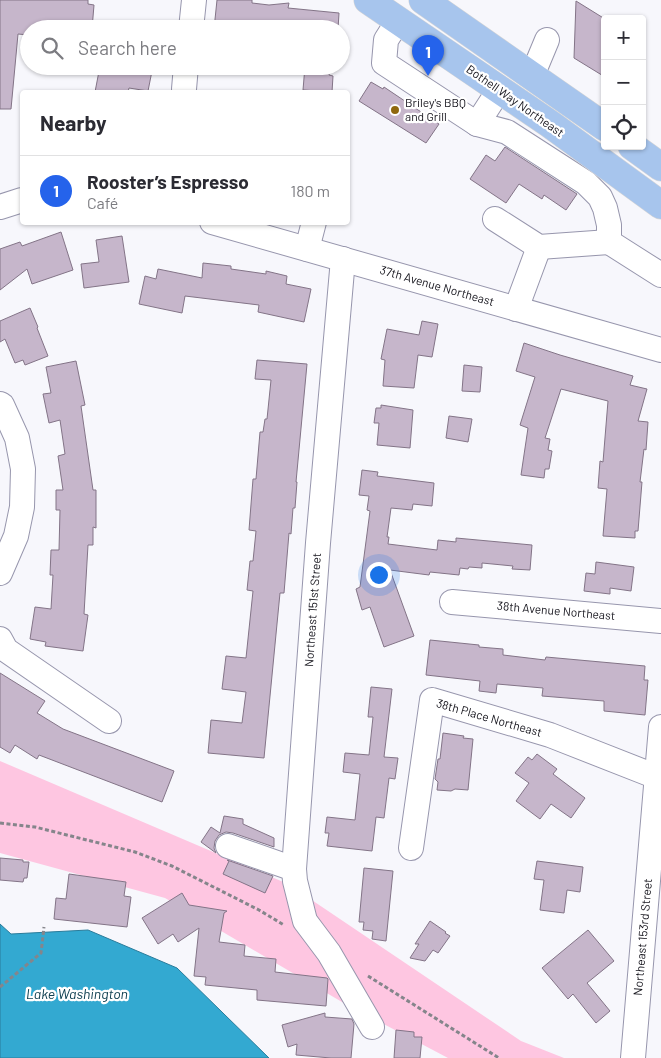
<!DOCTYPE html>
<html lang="en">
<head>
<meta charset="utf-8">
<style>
  body { margin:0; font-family:Barlow,sans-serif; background:#f2f2f3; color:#2b2b33 }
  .controls { position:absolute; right:15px; top:15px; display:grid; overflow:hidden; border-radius:5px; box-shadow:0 1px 4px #0004 }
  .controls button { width:45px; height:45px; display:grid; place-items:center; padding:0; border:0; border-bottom:1px solid #e1e1e2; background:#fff; color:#2b2b33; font:25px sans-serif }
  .you { position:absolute; left:378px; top:574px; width:18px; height:18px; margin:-12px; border:4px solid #fff; border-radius:50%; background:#1a73e8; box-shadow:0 0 0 8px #1a73e833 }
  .badge { display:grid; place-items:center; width:32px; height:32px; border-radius:50%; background:#2563eb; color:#fff; font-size:16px; font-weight:700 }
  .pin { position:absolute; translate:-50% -41px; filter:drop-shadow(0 1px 2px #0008) }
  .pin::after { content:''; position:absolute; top:26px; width:18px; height:15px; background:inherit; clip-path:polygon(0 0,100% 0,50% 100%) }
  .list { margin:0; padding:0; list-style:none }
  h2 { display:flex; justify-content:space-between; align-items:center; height:65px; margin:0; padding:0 20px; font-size:21px }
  h2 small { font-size:16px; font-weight:400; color:#7c7c81 }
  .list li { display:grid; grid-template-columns:32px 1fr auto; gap:15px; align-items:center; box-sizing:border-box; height:70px; padding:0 20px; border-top:1px solid #e1e1e2 }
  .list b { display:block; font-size:19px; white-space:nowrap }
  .list p { margin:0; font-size:16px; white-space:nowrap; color:#7c7c81 }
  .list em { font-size:16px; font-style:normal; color:#7c7c81 }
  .icon { flex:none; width:28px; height:28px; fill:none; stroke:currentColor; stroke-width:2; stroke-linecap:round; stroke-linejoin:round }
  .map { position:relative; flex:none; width:661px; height:1058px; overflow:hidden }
  .search { position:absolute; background:#fff; box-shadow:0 1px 4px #0004; left:20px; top:20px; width:330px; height:55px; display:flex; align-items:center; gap:12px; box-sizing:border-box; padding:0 18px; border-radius:28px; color:#7c7c81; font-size:19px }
  .panel { position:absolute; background:#fff; box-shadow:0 1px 4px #0004; left:20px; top:90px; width:330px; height:135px; border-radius:5px }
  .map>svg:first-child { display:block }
  .green { fill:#fec6e1 }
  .water { fill:#33a9d1; stroke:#2a7c9b }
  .building { fill:#c6b6cb; stroke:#837487 }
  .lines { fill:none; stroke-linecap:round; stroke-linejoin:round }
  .minor-casing { stroke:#9796ad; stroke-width:26 }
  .major-casing { stroke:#d5d5d6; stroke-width:29 }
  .path { stroke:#85858b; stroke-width:3; stroke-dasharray:4 2.5; stroke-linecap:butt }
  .minor { stroke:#fff; stroke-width:24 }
  .major { stroke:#a7c5ed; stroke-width:28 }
  .poi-dot { fill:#8f680d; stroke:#fff; stroke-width:2 }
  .labels { text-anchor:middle; stroke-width:4.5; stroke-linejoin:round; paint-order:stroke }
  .street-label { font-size:12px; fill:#15141c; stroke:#fff }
  .poi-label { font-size:12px; fill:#15141c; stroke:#fff; text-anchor:start }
  .water-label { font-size:14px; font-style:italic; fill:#0f4051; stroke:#fff }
</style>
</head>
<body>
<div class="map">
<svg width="661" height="1058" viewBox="0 0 661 1058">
  <rect width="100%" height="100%" fill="#f7f7fc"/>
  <!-- green -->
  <path class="green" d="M 0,761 L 288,884 L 521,1041 L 564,1058 L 448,1058 L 342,1002 L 165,898 L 0,853 Z"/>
  <!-- water -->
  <path class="water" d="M 0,924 L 11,934 L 88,930 L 177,968 L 269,1058 L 0,1058 Z"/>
  <!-- building -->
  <g class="building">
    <path d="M 0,0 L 88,0 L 88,4 L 94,5 L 92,29 L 29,29 L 29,35 L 18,34 L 11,109 L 0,109 Z"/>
    <path d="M 217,0 L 252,0 L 252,3 L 269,5 L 289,3 L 288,8 L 339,13 L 338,29 L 214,29 Z"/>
    <path d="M 576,1 L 605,19 L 605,77 L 574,58 Z"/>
    <path d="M 100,66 L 147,66 L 146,70 L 152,71 L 148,91 L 129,88 L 128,92 L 95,92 Z"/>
    <path d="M 305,66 L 330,66 L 329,75 L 333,76 L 332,92 L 303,90 Z"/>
    <path d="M 371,82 L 383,89 L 384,87 L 439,124 L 426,143 L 359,101 Z"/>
    <path d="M 505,147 L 577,194 L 566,210 L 544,195 L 542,199 L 519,184 L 506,203 L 470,179 L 486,155 L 495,161 Z"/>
    <path d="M 61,232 L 73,270 L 32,284 L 27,269 L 0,290 L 0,249 L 20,242 L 22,246 Z"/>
    <path d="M 122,236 L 129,282 L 84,288 L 81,264 L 99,262 L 96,240 Z"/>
    <path d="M 203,263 L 231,266 L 231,269 L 266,274 L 266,271 L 287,276 L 286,284 L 311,289 L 304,322 L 258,312 L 259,305 L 185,296 L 182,313 L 139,304 L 145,276 L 156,279 L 158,269 L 202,278 Z"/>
    <path d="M 30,308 L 38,327 L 37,328 L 48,356 L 25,365 L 23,360 L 15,363 L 5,339 L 0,342 L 0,321 Z"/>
    <path d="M 422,321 L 438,324 L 432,357 L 418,355 L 414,388 L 383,386 L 385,360 L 381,359 L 387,329 L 419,335 Z"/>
    <path d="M 524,343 L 560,355 L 633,376 L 630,385 L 647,389 L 638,421 L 648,422 L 646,450 L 644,449 L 640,482 L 642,482 L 638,531 L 635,531 L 635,538 L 603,536 L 607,489 L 598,488 L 600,461 L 603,462 L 608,401 L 561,389 L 545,438 L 550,439 L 548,450 L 552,451 L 549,469 L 545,469 L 544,478 L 521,475 L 528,428 L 520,425 L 535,377 L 516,371 Z"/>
    <path d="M 257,360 L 307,364 L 296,482 L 297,482 L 295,508 L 293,508 L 291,534 L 289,533 L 284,593 L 280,593 L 264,758 L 208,753 L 211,720 L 242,723 L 246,692 L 222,689 L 226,656 L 246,658 L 253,591 L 247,590 L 250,561 L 253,561 L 256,531 L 249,530 L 253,479 L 256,479 L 260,432 L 263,432 L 265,419 L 267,419 L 271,380 L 255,379 Z"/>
    <path d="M 76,361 L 85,405 L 81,406 L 93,490 L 96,490 L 96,528 L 93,527 L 93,545 L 88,545 L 84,614 L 88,615 L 83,651 L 45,646 L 46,642 L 30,639 L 35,607 L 51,609 L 53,575 L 50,575 L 51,550 L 59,550 L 60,510 L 56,510 L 56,490 L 63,490 L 58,456 L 65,454 L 60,420 L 49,423 L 43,394 L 51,393 L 46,367 Z"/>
    <path d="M 464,365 L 482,367 L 480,392 L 462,391 Z"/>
    <path d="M 381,405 L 413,410 L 410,448 L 377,445 L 379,423 L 374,423 L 376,408 L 381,408 Z"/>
    <path d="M 449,416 L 472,419 L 468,442 L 446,438 Z"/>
    <path d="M 362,470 L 378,472 L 377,476 L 434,483 L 432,506 L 413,504 L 412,510 L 391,508 L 387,537 L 389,537 L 388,544 L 437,550 L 438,540 L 456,542 L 456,538 L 532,545 L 530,570 L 512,569 L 513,566 L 482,563 L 482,568 L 469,567 L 468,569 L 460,568 L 459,575 L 430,572 L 429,575 L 390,570 L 414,636 L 384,647 L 370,607 L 362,610 L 356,589 L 360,587 L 370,511 L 367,510 L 369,496 L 359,495 Z"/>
    <path d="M 596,562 L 634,567 L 631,591 L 610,588 L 610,594 L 584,591 L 586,573 L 595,574 Z"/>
    <path d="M 430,640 L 479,645 L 479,647 L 503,649 L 503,655 L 545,660 L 546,657 L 645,666 L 644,680 L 648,680 L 645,715 L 604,711 L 604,701 L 542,696 L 543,688 L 497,684 L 496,693 L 479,691 L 480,681 L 426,675 Z"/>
    <path d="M 0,673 L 45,701 L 37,713 L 63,729 L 174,771 L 162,802 L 39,755 L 37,759 L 15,745 L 10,753 L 0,747 Z"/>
    <path d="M 371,687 L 392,689 L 384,757 L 398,758 L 395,779 L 389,778 L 384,818 L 376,817 L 372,851 L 327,846 L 329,833 L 325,833 L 327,817 L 355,820 L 360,774 L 343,772 L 345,753 L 369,755 L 373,717 L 368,717 Z"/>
    <path d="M 443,733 L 464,736 L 463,738 L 473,739 L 468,790 L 455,789 L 451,791 L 437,790 L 438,782 L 435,779 L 438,759 L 440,759 Z"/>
    <path d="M 537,754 L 557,769 L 553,774 L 585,798 L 571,818 L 551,804 L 540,819 L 516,801 L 529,783 L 515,773 L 528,757 L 532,760 Z"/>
    <path d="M 224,816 L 243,819 L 243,824 L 274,838 L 274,847 L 233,833 L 226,832 L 219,835 L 215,841 L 214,848 L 216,853 L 201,842 L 211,827 L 220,833 Z"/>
    <path d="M 0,858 L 23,860 L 23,862 L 29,862 L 27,878 L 24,878 L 23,882 L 0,880 Z"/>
    <path d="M 227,860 L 273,876 L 265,893 L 223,874 L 229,861 Z"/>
    <path d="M 537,861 L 583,867 L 580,892 L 567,890 L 564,913 L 540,910 L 544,880 L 534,879 Z"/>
    <path d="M 364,868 L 393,871 L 386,941 L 372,939 L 373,931 L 363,930 L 364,922 L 359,922 Z"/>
    <path d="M 69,874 L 126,882 L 124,896 L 131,897 L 127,927 L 54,919 L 56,898 L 66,899 Z"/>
    <path d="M 182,893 L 189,905 L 227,911 L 224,913 L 219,942 L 245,945 L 244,956 L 276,959 L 275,972 L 327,978 L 328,979 L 326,1006 L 257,1000 L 257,990 L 205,985 L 206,977 L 194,976 L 199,928 L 178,942 L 173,934 L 158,944 L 142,918 Z"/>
    <path d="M 430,921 L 446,932 L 445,933 L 450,936 L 438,953 L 433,950 L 425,961 L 410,958 L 419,944 L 415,944 Z"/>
    <path d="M 588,930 L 614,961 L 587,983 L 610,1011 L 596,1023 L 573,994 L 568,999 L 542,968 Z"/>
    <path d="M 325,1013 L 325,1017 L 352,1019 L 354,1024 L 351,1058 L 331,1058 L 296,1055 L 297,1044 L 288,1047 L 282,1025 Z"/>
    <path d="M 396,1030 L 414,1032 L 414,1037 L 422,1037 L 420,1058 L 394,1058 Z"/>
  </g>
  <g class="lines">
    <!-- minor casing -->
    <g class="minor-casing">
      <g id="minor">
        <path d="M 398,21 L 386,40 L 384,63 L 477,124 L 507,132 L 586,183 L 600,197 L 605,208 L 609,225 L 609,242 L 661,275"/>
        <path d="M 191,29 L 194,0"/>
        <path d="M 532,76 L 547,40"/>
        <path d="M 184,89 L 186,66"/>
        <path d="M 477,124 L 499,90"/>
        <path d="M 0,207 L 22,200"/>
        <path d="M 495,219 L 539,247 L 609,242"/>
        <path d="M 212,222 L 661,350"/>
        <path d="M 307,249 L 314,222"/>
        <path d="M 343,259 L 318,543 L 294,869 L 295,881 L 305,921 L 329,953 L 372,1027"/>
        <path d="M 516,309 L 539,247"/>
        <path d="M 0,404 L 2,405 L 17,438 L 23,469 L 22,507 L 16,536 L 0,573"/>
        <path d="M 452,602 L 661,621"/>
        <path d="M 0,639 L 6,650 L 109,721"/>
        <path d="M 228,846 L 294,869"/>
        <path d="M 411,848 L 432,700 L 550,735 L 657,777"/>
        <path d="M 633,1058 L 661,727"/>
      </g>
    </g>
    <!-- major casing -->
    <g class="major-casing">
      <g id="major">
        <path d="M 368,0 L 550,124 L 661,205"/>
        <path d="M 423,0 L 605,127"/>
        <path d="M 632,146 L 661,167"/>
      </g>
    </g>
    <!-- path -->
    <g class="path">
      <path d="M 0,823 L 35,827 L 135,852 L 172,866 L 259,910 L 284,925"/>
      <path d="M 368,976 L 499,1058"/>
      <path d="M 0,987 L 41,953 L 44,927"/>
    </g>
    <!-- minor -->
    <use href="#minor" class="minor"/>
    <!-- major -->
    <use href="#major" class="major"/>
  </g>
  <!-- markers -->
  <circle class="poi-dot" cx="395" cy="110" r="5"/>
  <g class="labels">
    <!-- street labels -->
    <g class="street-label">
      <text transform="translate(515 101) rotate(35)" y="4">Bothell Way Northeast</text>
      <text transform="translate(437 286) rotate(16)" y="4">37th Avenue Northeast</text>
      <text transform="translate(313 610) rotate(-86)" y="4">Northeast 151st Street</text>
      <text transform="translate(556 611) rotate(5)" y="4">38th Avenue Northeast</text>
      <text transform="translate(489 718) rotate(16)" y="4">38th Place Northeast</text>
      <text transform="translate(643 937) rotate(-85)" y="4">Northeast 153rd Street</text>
    </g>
    <!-- poi labels -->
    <g class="poi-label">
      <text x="405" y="107">Briley's BBQ<tspan x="405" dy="14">and Grill</tspan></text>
    </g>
    <!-- water labels -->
    <g class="water-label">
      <text x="77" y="999">Lake Washington</text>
    </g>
  </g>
</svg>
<div class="controls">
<button>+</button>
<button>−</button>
<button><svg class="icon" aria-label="locate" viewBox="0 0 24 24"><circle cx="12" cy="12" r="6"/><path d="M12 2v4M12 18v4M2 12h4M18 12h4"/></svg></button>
</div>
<div class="you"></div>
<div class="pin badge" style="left:428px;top:76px">1</div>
<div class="search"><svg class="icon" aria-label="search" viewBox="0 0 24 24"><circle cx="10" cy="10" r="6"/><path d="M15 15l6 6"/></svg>Search here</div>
<section class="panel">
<h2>Nearby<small></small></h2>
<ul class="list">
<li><span class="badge">1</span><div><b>Rooster’s Espresso</b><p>Café</p></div><em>180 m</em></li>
</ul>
</section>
</div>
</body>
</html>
